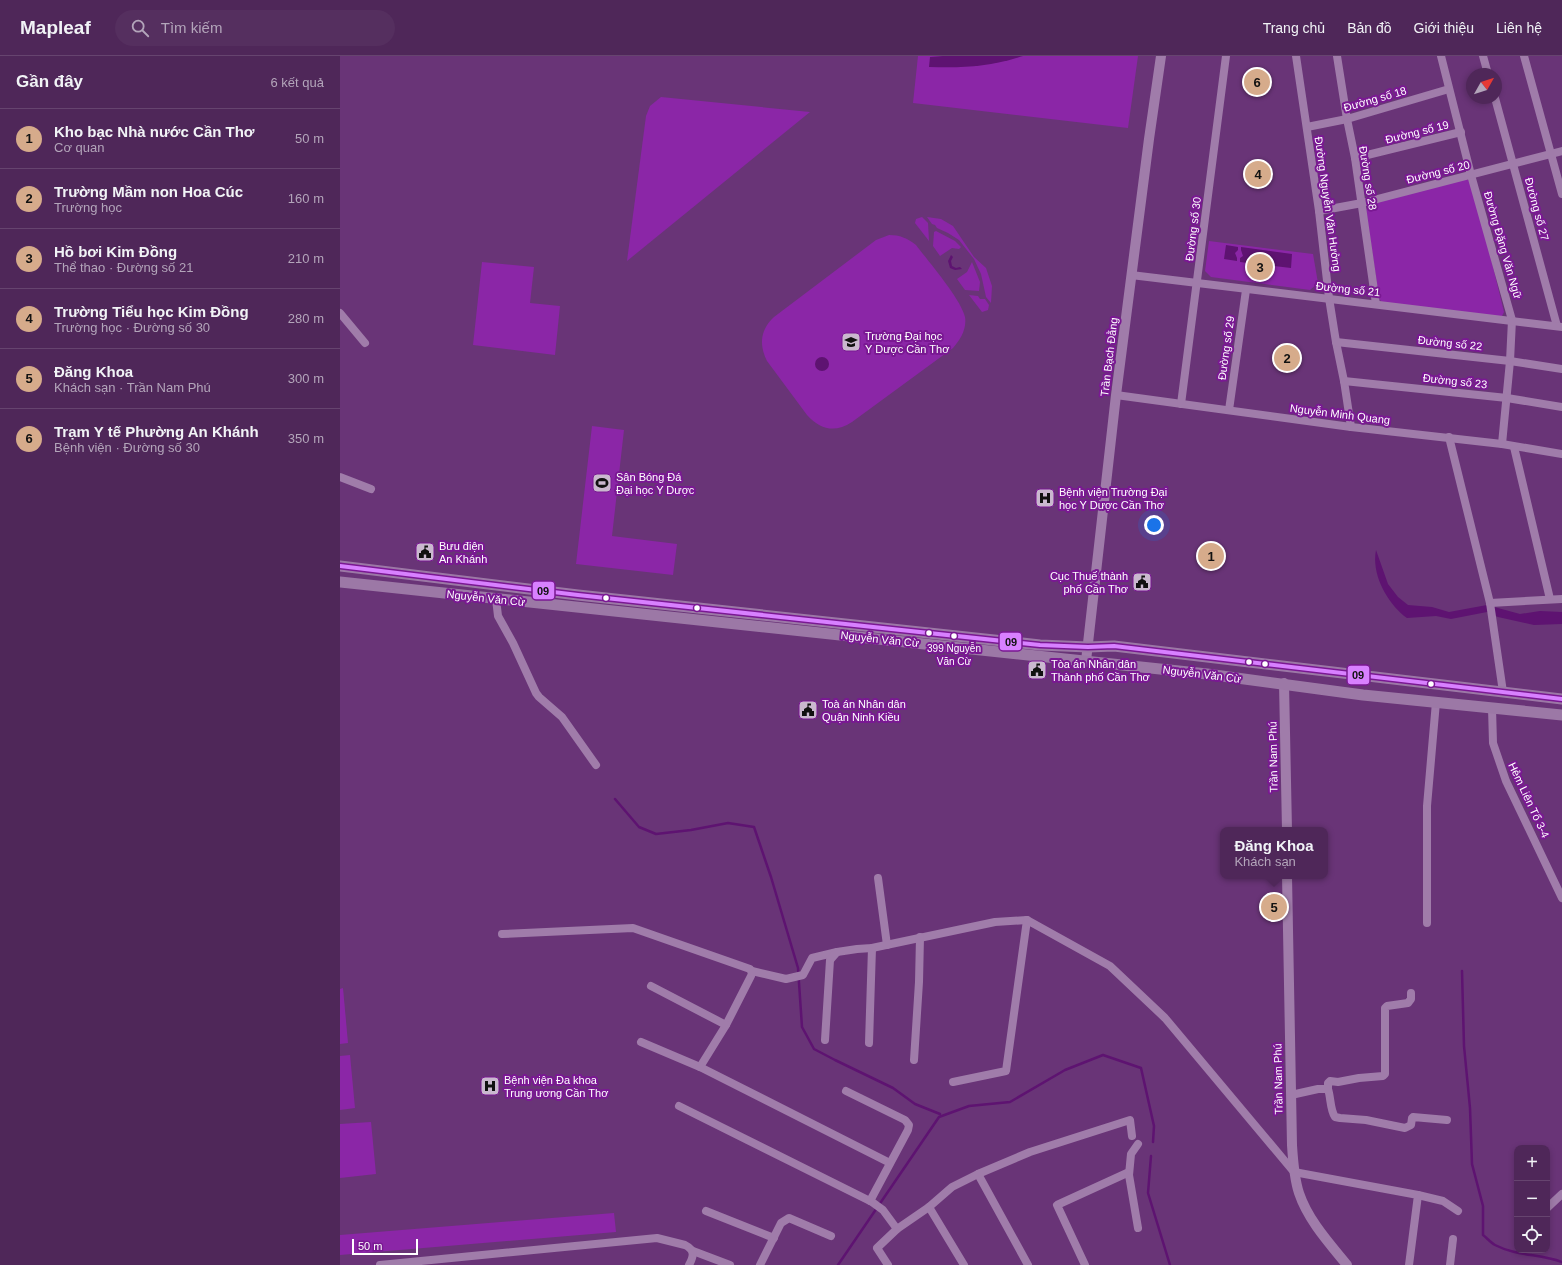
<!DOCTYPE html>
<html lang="vi">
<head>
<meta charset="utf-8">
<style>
  body { margin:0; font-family:Arial,sans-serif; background:#552f5f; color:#f1f3f6 }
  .controls { position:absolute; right:12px; bottom:12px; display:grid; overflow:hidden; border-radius:8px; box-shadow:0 2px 6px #0003 }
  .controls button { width:36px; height:36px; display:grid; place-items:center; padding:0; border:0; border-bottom:1px solid #66446f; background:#4f2759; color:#f1f3f6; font:20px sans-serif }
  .compass { position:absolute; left:1126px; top:12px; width:36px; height:36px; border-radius:50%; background:#4f2759; box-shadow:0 2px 6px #0003; rotate:51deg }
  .scale { position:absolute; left:12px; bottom:10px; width:66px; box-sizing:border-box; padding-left:4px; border:2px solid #fff; border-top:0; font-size:11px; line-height:14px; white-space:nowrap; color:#fff; -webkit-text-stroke:3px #7a1893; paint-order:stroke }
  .you { position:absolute; left:814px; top:469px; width:14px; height:14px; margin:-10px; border:3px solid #fff; border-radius:50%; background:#1a73e8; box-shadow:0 0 0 6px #1a73e833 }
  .badge { display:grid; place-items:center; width:26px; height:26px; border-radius:50%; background:#d6ab8b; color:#111; font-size:13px; font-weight:700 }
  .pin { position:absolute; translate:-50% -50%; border:2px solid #fff; box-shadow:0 1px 4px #0006 }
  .popup { position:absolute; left:880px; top:771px; width:108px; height:52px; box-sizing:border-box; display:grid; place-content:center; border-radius:8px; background:#4f2759; filter:drop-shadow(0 1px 3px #0005); font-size:13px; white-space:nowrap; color:#b3a5ba }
  .popup b { font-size:15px; color:#f1f3f6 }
  .popup::after { content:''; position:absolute; left:50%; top:100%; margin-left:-8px; border:8px solid transparent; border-top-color:#4f2759 }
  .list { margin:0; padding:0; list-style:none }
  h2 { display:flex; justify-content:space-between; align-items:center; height:52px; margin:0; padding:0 16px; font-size:17px }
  h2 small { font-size:13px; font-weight:400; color:#b3a5ba }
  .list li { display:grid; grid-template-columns:26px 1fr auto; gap:12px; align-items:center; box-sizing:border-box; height:60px; padding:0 16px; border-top:1px solid #66446f }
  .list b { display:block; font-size:15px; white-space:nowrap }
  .list p { margin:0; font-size:13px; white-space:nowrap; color:#b3a5ba }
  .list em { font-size:13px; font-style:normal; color:#b3a5ba }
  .icon { flex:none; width:22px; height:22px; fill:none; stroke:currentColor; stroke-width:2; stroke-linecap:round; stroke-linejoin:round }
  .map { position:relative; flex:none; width:1222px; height:1209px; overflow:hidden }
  header { display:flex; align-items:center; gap:24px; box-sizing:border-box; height:56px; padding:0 20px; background:#4f2759; border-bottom:1px solid #66446f }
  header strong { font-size:19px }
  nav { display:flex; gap:22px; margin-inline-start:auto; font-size:14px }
  .search { width:280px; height:36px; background:#552f5f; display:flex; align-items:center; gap:10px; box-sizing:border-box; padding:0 14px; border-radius:22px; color:#b3a5ba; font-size:15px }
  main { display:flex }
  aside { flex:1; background:#4f2759 }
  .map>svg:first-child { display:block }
  .green { fill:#8b26a7 }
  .water { fill:#5e1371 }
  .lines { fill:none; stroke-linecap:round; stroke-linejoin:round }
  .stream { stroke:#5e1371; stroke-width:2.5 }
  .minor { stroke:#a07caa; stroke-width:8 }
  .tertiary { stroke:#a07caa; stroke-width:10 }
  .secondary { stroke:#9c78a6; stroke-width:11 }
  .bus-1-casing { stroke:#7a1893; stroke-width:7 }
  .bus-1 { stroke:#d880ff; stroke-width:4 }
  .bus-dot { fill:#fff; stroke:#7a1893; stroke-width:1.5 }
  .labels { text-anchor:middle; stroke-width:4; stroke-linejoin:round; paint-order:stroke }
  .bus-label { font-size:10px; fill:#fff; stroke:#7a1893 }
  .street-label { font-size:11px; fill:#fff; stroke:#7a1893 }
  .poi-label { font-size:11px; fill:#fff; stroke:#7a1893; text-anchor:start }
  .line-badge { stroke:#7a1893; stroke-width:1.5 }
  .pale-badge-label { font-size:11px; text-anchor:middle; font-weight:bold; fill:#111 }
</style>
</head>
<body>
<header>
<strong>Mapleaf</strong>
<div class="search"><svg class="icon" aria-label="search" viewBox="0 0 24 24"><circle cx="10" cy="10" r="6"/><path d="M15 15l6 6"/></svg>Tìm kiếm</div>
<nav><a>Trang chủ</a><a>Bản đồ</a><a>Giới thiệu</a><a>Liên hệ</a></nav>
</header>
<main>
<aside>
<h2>Gần đây<small>6 kết quả</small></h2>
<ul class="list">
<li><span class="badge">1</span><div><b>Kho bạc Nhà nước Cần Thơ</b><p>Cơ quan</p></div><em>50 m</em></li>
<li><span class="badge">2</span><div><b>Trường Mầm non Hoa Cúc</b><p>Trường học</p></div><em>160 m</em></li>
<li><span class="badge">3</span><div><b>Hồ bơi Kim Đồng</b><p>Thể thao · Đường số 21</p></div><em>210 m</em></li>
<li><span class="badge">4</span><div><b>Trường Tiểu học Kim Đồng</b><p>Trường học · Đường số 30</p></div><em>280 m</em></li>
<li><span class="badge">5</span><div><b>Đăng Khoa</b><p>Khách sạn · Trần Nam Phú</p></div><em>300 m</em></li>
<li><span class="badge">6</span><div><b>Trạm Y tế Phường An Khánh</b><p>Bệnh viện · Đường số 30</p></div><em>350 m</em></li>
</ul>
</aside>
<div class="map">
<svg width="1222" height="1209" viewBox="0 0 1222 1209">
  <rect width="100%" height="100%" fill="#693477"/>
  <!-- green -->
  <g class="green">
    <path d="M 578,0 L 798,0 L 788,72 L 573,47 Z"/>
    <path d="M 321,41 L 470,56 L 287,205 L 306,60 L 310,50 Z"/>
    <path d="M 1126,123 L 1130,125 L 1135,137 L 1164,256 L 1161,262 L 1042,247 L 1039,242 L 1026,154 L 1027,151 L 1035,147 Z"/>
    <path d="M 582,161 L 588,167 L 589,185 L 575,167 L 576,163 Z"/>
    <path d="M 587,161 L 601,163 L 613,170 L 634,201 L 646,212 L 652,230 L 651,247 L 646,241 L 641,218 L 634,203 L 619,184 L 608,177 L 597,172 L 595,169 L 592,168 Z"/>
    <path d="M 596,175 L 615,185 L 621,191 L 619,193 L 612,192 L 600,200 L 593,190 L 594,176 Z"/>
    <path d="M 549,179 C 560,179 567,182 576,189 C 588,205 621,243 625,261 C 627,273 620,284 613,292 L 512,366 C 495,377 481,374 467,359 L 427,305 C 419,289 420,274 434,261 L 536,184 Z"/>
    <path d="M 869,185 L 973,198 L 978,227 L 970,234 L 871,221 L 865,215 Z"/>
    <path d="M 142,206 L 194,211 L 190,247 L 220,250 L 215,299 L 133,289 Z"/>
    <path d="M 632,206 L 640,226 L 639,235 L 625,234 L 617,223 L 627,216 Z"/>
    <path d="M 629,239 L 638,240 L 640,243 L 645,243 L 649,249 L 648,254 L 642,256 Z"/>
    <path d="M 252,370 L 284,374 L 272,480 L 337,488 L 333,519 L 236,508 Z"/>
    <path d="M 3,932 L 8,987 L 0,988 L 0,933 Z"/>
    <path d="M 10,999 L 15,1052 L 0,1054 L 0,1000 Z"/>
    <path d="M 31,1066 L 36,1118 L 0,1122 L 0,1068 Z"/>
    <path d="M 274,1157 L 276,1176 L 0,1199 L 0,1179 Z"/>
  </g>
  <!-- water -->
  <g class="water">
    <path d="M 603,0 L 683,0 C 649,11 624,12 589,11 L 590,1 Z"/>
    <path d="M 886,189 L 898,191 L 898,194 L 895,197 L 897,202 L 897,205 L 884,203 Z"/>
    <path d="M 901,191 L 952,198 L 951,212 L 900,206 L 900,202 L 903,200 L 901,194 Z"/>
    <path d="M 611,199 L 613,201 L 611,205 L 612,210 L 616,212 L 620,211 L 622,213 L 615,214 L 610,212 L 608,205 Z"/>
    <circle cx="482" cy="308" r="7"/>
    <path d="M 1036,494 L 1048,528 L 1058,541 L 1068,549 L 1092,551 L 1109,556 L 1147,549 L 1180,558 L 1200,555 L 1222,556 L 1222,568 L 1194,569 L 1158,561 L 1147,556 L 1111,563 L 1096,560 L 1067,562 C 1048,548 1031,519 1036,494 Z"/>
  </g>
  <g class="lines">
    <!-- stream -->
    <g class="stream">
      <path d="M 275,743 L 299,771 L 316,778 L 351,774 L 388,767 L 414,771 L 431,821 L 458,912 L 462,971 L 474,993 L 495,1004 L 553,1032 L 575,1048 L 600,1058"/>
      <path d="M 1122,915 L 1124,990 L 1130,1052 L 1132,1108 L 1143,1150 L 1143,1179 C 1147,1182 1151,1187 1155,1189 C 1176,1200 1200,1198 1222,1206"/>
      <path d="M 811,1100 L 808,1137 L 830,1209"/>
      <path d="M 498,1209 L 599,1061 L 629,1050 L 670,1046 L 725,1014 L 763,999 L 801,1012 L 814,1070 L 813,1086"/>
    </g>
    <!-- minor -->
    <g class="minor">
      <path d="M 956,0 L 979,155 L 989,242 L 996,286 L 1004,325 L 1011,371"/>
      <path d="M 997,0 L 1007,63 L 1015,102 L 1036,248"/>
      <path d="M 1101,0 L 1131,119 L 1172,264 L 1170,305 L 1162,388"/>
      <path d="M 1143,0 L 1148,18"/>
      <path d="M 1184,0 L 1222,138"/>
      <path d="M 1155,42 L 1217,270"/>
      <path d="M 967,71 L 1007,63 L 1109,33"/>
      <path d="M 1015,102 L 1121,76"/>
      <path d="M 979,155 L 1022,147 L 1222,95"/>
      <path d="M 791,219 L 1222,271"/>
      <path d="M 0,257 L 25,287"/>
      <path d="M 996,286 L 1170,305 L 1222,313"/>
      <path d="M 1004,325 L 1167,342 L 1222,351"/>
      <path d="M 776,339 L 1011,371 L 1162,388 L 1222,398"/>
      <path d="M 841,348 L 886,0"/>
      <path d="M 889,354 L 906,234"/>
      <path d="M 1109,381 L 1150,547 L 1163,636"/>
      <path d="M 1174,391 L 1210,543"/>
      <path d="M 0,421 L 31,433"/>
      <path d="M 156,543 L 158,560 L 173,587 L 196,637 L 199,641 L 222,661 L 256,709"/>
      <path d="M 1150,547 L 1222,543"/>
      <path d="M 1152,652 L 1153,687 L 1166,725 L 1222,842"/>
      <path d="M 538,822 L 547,889"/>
      <path d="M 1087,867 L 1087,750 L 1096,646"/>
      <path d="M 162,878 L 293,872 L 410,913 L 412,917 L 411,920 L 386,969 L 360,1011"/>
      <path d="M 412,915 L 446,923 L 463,919 L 472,902 L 497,896"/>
      <path d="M 311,930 L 386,969"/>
      <path d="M 485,984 L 490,904 L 497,896 L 517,893 L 532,892 L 655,866 L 687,864"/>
      <path d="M 301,986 L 360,1011 L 550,1107"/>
      <path d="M 529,987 L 532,892"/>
      <path d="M 574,1004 L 579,926 L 580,881"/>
      <path d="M 613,1026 L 666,1015 L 687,864 L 770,910 L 825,962 L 954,1116 L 1078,1139 L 1069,1209"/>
      <path d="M 988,1033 L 988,1027 L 990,1025 L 998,1026 L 1019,1022 L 1043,1020 L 1045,1018 L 1045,952 L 1047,950 L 1068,947 L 1071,943 L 1071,937"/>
      <path d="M 506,1035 L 565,1064 L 569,1069 L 568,1074 L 530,1145"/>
      <path d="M 951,1039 L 978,1033 L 988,1033 C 991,1042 990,1054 995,1061 L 1000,1062 L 1026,1064 L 1065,1072 L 1071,1069 L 1072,1062 L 1073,1061 L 1107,1064"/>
      <path d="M 339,1050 L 532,1146 L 543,1154 L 557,1173"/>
      <path d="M 638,1118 L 688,1209"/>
      <path d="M 789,1119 L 791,1098 L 798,1088"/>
      <path d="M 1078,1139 L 1103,1145 L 1118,1155"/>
      <path d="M 589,1151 L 624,1209"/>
      <path d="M 1207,1152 L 1222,1138"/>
      <path d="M 366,1155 L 434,1182"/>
      <path d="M 353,1195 L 390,1209"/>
      <path d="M 40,1209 L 317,1182 L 345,1189 C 355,1194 354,1200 349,1209"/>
      <path d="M 420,1209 L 441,1167 L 449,1162 L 491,1180"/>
      <path d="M 548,1209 L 537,1192 L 557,1173 L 589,1151 L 612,1131 L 638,1118 L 690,1096 L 790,1064 L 792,1080"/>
      <path d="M 745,1209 L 717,1149 L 787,1117 L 789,1119 L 798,1172"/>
      <path d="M 1110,1209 L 1113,1183"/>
    </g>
    <!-- tertiary -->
    <g class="tertiary">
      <path d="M 746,605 L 776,339 L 809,83 L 821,0"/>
      <path d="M 944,627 L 947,774"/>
      <path d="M 947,820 L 952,1089 C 953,1105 954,1122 959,1137 C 968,1164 989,1187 1007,1209"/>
    </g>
    <!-- secondary -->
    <g class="secondary">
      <path d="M 0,510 L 238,539 L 700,589 L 748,591 L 774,590 L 1222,643"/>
      <path d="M 0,526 L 867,618 L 1023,639 L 1222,659"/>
    </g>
    <!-- bus-1 casing -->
    <g class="bus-1-casing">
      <path id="bus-1" d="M 0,510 L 238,539 L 700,589 L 748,591 L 774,590 L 1222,643"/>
    </g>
    <!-- bus-1 -->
    <use href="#bus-1" class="bus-1"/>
  </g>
  <!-- icons -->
  <defs>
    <g id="university-square" transform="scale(1)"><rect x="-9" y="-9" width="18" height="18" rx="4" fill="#cab8cf" stroke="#7a1893"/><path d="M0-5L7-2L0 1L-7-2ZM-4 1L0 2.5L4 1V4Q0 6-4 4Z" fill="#111"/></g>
    <g id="stadium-square" transform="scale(1)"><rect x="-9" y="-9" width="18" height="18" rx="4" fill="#cab8cf" stroke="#7a1893"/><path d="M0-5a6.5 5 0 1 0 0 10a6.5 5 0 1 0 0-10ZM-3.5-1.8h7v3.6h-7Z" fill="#111"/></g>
    <g id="hospital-square" transform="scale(1)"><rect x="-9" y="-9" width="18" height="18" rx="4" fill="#cab8cf" stroke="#7a1893"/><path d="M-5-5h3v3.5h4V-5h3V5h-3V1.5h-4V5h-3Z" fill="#111"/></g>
    <g id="civic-square" transform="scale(1)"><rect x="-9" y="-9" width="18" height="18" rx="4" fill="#cab8cf" stroke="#7a1893"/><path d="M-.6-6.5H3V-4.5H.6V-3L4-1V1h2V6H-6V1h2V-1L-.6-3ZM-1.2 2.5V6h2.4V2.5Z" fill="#111"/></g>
  </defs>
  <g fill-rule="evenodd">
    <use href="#university-square" x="511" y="286"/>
    <use href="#stadium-square" x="262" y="427"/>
    <use href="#hospital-square" x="705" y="442"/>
    <use href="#civic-square" x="85" y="496"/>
    <use href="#civic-square" x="802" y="526"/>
    <use href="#civic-square" x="697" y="614"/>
    <use href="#civic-square" x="468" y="654"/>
    <use href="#hospital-square" x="150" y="1030"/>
  </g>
  <!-- markers -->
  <g class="bus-dot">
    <circle cx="266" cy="542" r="3.5"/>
    <circle cx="357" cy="552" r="3.5"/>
    <circle cx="589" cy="577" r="3.5"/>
    <circle cx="614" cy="580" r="3.5"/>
    <circle cx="909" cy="606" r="3.5"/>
    <circle cx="925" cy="608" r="3.5"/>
    <circle cx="1091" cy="628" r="3.5"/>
  </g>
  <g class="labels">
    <!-- bus labels -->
    <g class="bus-label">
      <text x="614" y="596">399 Nguyễn<tspan x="614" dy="13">Văn Cừ</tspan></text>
    </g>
    <!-- street labels -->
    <g class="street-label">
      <text transform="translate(1035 43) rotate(-16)" y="4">Đường số 18</text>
      <text transform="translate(1077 76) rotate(-14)" y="4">Đường số 19</text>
      <text transform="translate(1098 116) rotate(-14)" y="4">Đường số 20</text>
      <text transform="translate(1028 122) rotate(81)" y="4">Đường số 28</text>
      <text transform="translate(988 148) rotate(82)" y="4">Đường Nguyễn Văn Hưởng</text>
      <text transform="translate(1197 153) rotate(75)" y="4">Đường số 27</text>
      <text transform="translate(853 173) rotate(-83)" y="4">Đường số 30</text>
      <text transform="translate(1163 189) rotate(74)" y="4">Đường Đặng Văn Ngữ</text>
      <text transform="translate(1008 233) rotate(6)" y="4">Đường số 21</text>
      <text transform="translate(1110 287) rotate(6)" y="4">Đường số 22</text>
      <text transform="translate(886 292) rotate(-82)" y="4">Đường số 29</text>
      <text transform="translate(769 301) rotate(-83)" y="4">Trần Bạch Đằng</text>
      <text transform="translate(1115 325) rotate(6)" y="4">Đường số 23</text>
      <text transform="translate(1000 358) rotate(7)" y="4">Nguyễn Minh Quang</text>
      <text transform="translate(146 542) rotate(6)" y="4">Nguyễn Văn Cừ</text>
      <text transform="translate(540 583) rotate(6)" y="4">Nguyễn Văn Cừ</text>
      <text transform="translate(862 618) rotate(7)" y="4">Nguyễn Văn Cừ</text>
      <text transform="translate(933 701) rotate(-91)" y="4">Trần Nam Phú</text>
      <text transform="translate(1189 744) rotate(65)" y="4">Hẻm Liên Tổ 3-4</text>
      <text transform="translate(938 1023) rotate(-91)" y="4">Trần Nam Phú</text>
    </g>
    <!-- poi labels -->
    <g class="poi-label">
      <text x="525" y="284">Trường Đại học<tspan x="525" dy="13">Y Dược Cần Thơ</tspan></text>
      <text x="276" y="425">Sân Bóng Đá<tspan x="276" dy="13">Đại học Y Dược</tspan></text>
      <text x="719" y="440">Bệnh viện Trường Đại<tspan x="719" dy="13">học Y Dược Cần Thơ</tspan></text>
      <text x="99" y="494">Bưu điện<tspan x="99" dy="13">An Khánh</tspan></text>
      <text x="788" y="524" text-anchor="end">Cục Thuế thành<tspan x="788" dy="13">phố Cần Thơ</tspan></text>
      <text x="711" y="612">Tòa án Nhân dân<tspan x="711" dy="13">Thành phố Cần Thơ</tspan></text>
      <text x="482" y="652">Toà án Nhân dân<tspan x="482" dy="13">Quận Ninh Kiều</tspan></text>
      <text x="164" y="1028">Bệnh viện Đa khoa<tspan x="164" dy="13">Trung ương Cần Thơ</tspan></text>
    </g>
  </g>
  <g class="line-badge">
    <rect x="192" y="525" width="23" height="19" rx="4" fill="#d880ff"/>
    <rect x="659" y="576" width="23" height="19" rx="4" fill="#d880ff"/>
    <rect x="1007" y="609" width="23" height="20" rx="4" fill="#d880ff"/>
  </g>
  <g class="pale-badge-label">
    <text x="203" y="539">09</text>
    <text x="671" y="590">09</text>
    <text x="1018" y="623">09</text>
  </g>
</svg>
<div class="controls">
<button>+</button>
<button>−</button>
<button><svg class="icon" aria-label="locate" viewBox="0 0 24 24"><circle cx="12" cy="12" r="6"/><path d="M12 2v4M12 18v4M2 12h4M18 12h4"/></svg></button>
</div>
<svg class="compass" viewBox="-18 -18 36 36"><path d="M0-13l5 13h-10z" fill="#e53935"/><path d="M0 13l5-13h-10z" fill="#b3a5ba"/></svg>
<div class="scale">50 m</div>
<div class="you"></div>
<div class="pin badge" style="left:871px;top:500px">1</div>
<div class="pin badge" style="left:947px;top:302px">2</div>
<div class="pin badge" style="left:920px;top:211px">3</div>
<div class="pin badge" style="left:918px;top:118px">4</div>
<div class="pin badge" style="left:934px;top:851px">5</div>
<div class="popup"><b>Đăng Khoa</b>Khách sạn</div>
<div class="pin badge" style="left:917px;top:26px">6</div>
</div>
</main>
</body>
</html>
